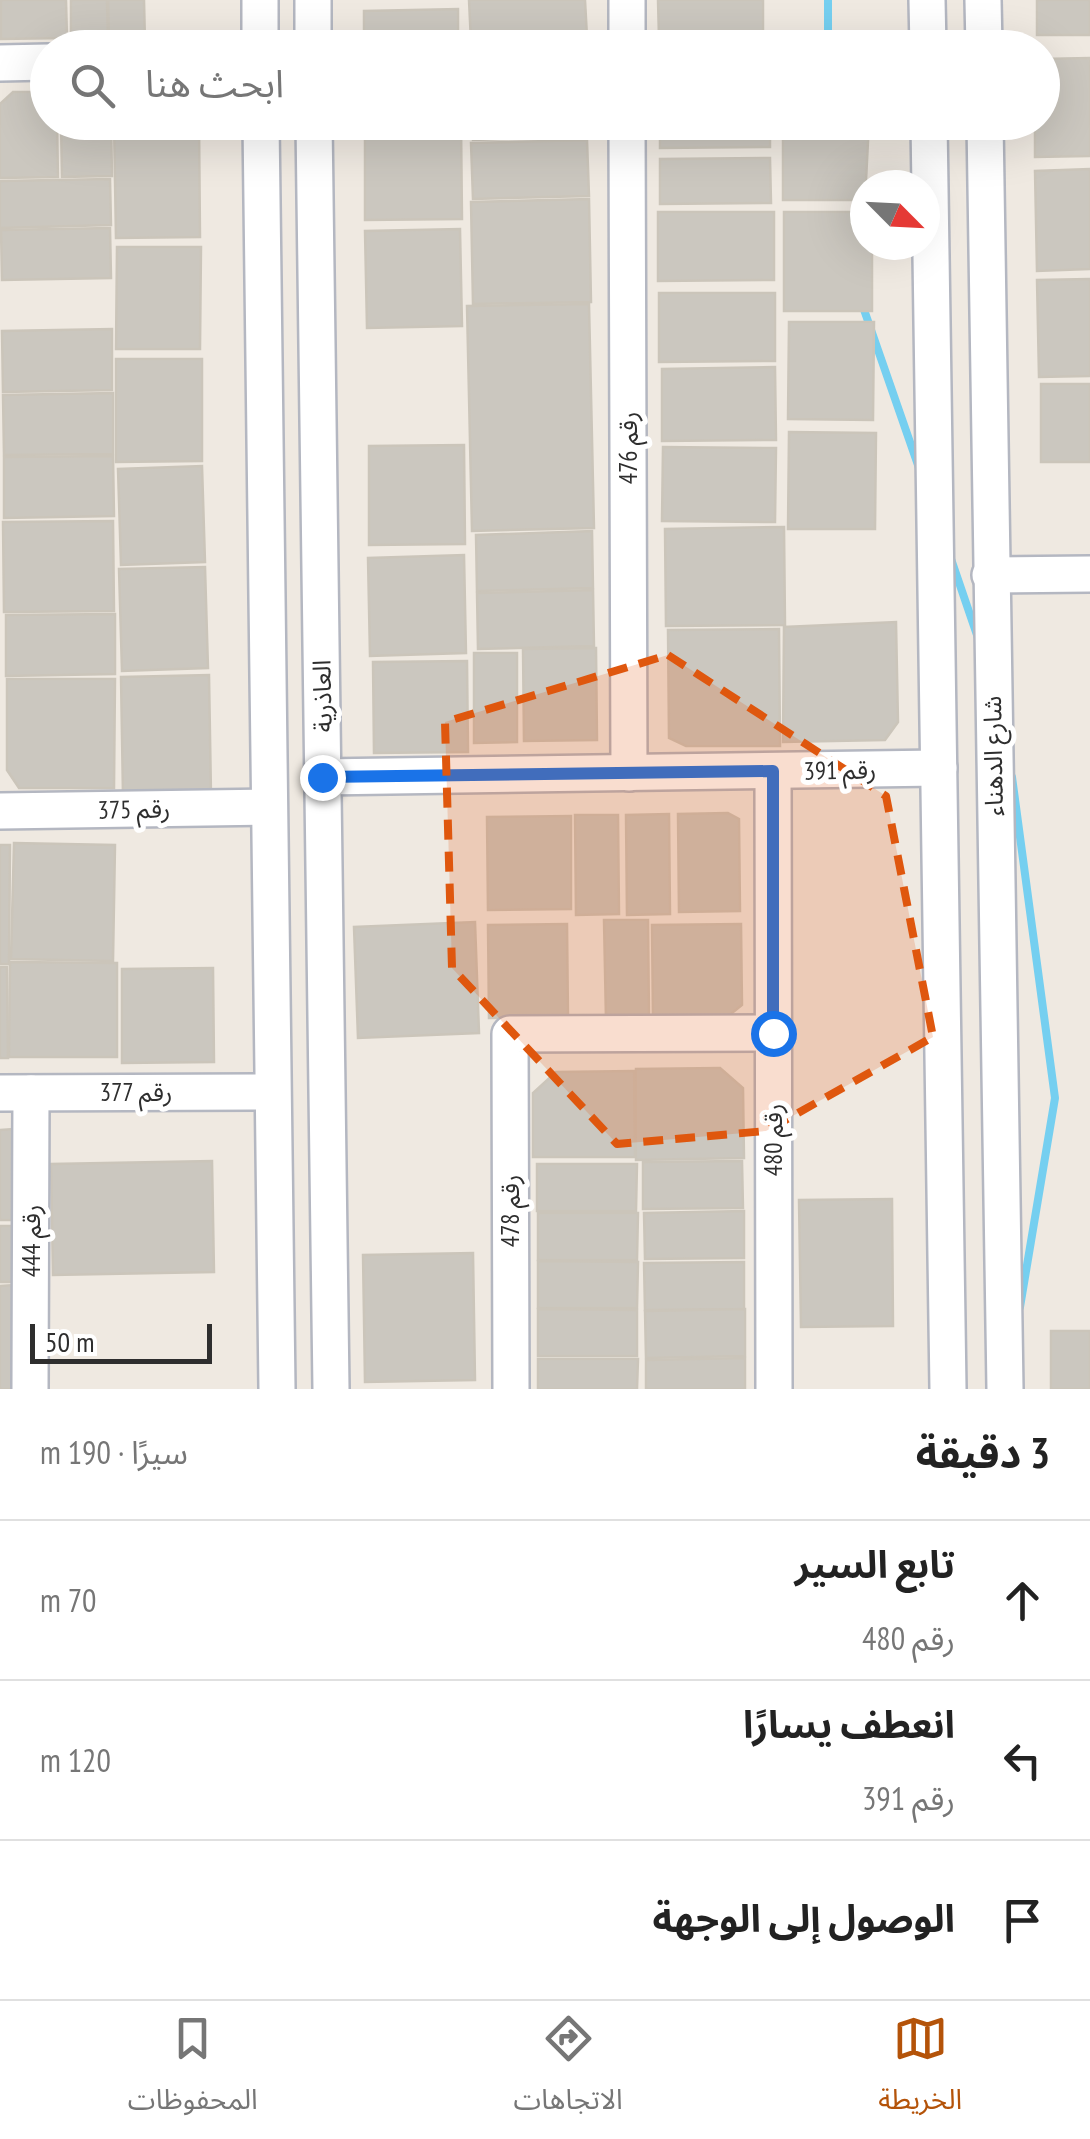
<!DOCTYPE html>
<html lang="ar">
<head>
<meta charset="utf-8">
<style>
  body { margin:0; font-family:"PT Sans Narrow","Noto Sans Arabic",sans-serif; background:#f2f2f2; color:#222; direction:rtl }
  .compass { position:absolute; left:850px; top:170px; width:90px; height:90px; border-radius:50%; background:#fff; box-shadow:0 10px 40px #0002; rotate:114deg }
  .scale { position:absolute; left:30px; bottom:25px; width:182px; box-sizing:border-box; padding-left:10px; border:5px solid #2e2e2e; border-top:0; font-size:28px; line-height:35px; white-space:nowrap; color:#2e2e2e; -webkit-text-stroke:8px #fff; paint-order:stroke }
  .stop { position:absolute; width:30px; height:30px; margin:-22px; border:8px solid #1a73e8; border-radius:50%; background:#fff }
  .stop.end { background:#1a73e8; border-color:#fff; box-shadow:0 2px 10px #0008 }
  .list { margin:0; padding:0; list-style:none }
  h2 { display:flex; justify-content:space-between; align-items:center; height:130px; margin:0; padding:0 40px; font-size:42px }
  h2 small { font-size:32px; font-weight:400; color:#767676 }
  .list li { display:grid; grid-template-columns:65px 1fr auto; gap:30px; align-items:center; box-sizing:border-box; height:160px; padding:0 40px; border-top:2px solid #e0e0e0 }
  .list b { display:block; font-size:38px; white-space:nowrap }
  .list p { margin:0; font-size:32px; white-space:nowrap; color:#767676 }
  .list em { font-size:32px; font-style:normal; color:#767676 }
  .icon { flex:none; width:55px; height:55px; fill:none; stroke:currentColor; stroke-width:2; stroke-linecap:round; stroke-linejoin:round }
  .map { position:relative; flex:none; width:1090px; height:1389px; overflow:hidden; direction:ltr }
  .search { position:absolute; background:#fff; box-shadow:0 10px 40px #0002; left:30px; right:30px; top:30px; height:110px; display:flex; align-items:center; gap:25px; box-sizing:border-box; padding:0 35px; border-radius:55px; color:#767676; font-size:38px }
  .sheet { height:610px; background:#fff }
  nav { display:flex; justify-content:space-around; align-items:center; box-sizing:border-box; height:140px; border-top:2px solid #e0e0e0; background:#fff; font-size:28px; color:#767676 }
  nav a { display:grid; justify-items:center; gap:5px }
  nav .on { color:#b45309 }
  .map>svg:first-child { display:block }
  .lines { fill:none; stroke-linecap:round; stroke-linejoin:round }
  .stream { stroke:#75cff0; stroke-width:8 }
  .building { fill:#cbc7bf; stroke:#cbc5ba; stroke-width:2.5 }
  .minor-casing { stroke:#b4b7c1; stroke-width:40 }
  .minor { stroke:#fff; stroke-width:35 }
  .route { stroke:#1a73e8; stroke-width:12 }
  .marked { fill:#df570e; fill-opacity:0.2; stroke:#df570e; stroke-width:8; stroke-dasharray:20 12; stroke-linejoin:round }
  .labels { text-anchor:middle; stroke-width:10; stroke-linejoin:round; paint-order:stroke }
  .street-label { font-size:25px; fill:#2e2e2e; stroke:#fff }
</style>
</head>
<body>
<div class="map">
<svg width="1090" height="1389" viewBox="0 0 1090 1389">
  <rect width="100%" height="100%" fill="#efe9e1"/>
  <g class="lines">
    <!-- stream -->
    <g class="stream">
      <path d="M 828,0 L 828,48"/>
      <path d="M 861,301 L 919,468"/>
      <path d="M 950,556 L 978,638"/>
      <path d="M 1012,777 L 1055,1098 L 1020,1307"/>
    </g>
  </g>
  <!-- building -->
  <g class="building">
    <path d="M 1,0 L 66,0 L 67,38 L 1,39 Z"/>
    <path d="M 71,0 L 107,0 L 108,43 L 71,44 Z"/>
    <path d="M 108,0 L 144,0 L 145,43 L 109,44 Z"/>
    <path d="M 469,0 L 585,0 L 587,37 L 471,42 Z"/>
    <path d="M 658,0 L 763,0 L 763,35 L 659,38 Z"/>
    <rect x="1037" y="0" width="53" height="35"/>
    <path d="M 458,9 L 458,48 L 364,48 L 364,11 Z"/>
    <path d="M 1090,58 L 1090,156 L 1035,157 L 1035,122 L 1042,122 L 1042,59 Z"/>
    <path d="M 13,92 L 48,92 L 48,122 L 57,122 L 58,177 L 0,178 L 0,104 Z"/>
    <path d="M 61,122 L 111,122 L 112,176 L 62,177 Z"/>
    <path d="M 114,122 L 199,122 L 200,237 L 116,238 Z"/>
    <path d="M 365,122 L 461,122 L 462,219 L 365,220 Z"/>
    <path d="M 472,122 L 588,122 L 588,136 L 473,140 Z"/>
    <path d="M 660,122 L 770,122 L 770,147 L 660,148 Z"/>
    <path d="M 783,122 L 869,122 L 865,200 L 783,200 Z"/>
    <path d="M 587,140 L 589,196 L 473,199 L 471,143 Z"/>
    <path d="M 770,158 L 771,203 L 660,204 L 660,159 Z"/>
    <path d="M 1090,169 L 1090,269 L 1037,271 L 1035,171 Z"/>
    <path d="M 110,179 L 111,225 L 0,228 L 0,181 Z"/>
    <path d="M 589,199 L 591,302 L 473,304 L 471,202 Z"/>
    <path d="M 658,212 L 774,212 L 774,280 L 658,281 Z"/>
    <path d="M 784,212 L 865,212 L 865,245 L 872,245 L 872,311 L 784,311 Z"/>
    <path d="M 110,228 L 111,278 L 2,280 L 1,230 Z"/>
    <path d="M 460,229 L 462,326 L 367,328 L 365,231 Z"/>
    <path d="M 117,247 L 201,247 L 200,349 L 116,349 Z"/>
    <path d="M 1090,279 L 1090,376 L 1039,377 L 1037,280 Z"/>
    <path d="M 659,293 L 775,293 L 775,361 L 659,362 Z"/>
    <path d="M 589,304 L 594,528 L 472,531 L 467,306 Z"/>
    <path d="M 789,322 L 874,322 L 873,420 L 788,419 Z"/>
    <path d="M 112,329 L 112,390 L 3,392 L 2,331 Z"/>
    <path d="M 116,359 L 202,359 L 202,461 L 116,462 Z"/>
    <path d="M 775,367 L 776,440 L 662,441 L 662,369 Z"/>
    <rect x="1041" y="384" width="49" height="78"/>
    <path d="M 113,393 L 113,454 L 4,455 L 3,395 Z"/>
    <path d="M 789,432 L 876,433 L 875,529 L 788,529 Z"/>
    <path d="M 464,445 L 465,544 L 369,545 L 369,446 Z"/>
    <path d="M 663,447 L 776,448 L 775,522 L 662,521 Z"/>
    <path d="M 113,456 L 114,516 L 4,518 L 4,457 Z"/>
    <path d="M 202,466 L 205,562 L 121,565 L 118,469 Z"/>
    <path d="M 113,521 L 114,611 L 4,612 L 3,522 Z"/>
    <path d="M 784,527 L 785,625 L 666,626 L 665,529 Z"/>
    <path d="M 592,531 L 593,588 L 477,591 L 476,535 Z"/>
    <path d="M 464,555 L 466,653 L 370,656 L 368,558 Z"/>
    <path d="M 205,567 L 208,668 L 122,671 L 119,569 Z"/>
    <path d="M 593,590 L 594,646 L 478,649 L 477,593 Z"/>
    <path d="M 115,614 L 115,674 L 6,676 L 6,615 Z"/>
    <path d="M 896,622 L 898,722 L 885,740 L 783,742 L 784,627 Z"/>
    <path d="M 779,629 L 780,746 L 686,746 L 669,738 L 668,630 Z"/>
    <path d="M 596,648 L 597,740 L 524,741 L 523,649 Z"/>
    <path d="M 474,653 L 517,653 L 517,742 L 474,743 Z"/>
    <path d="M 467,661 L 468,752 L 374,753 L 373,662 Z"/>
    <path d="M 209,675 L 211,795 L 123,796 L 121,677 Z"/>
    <path d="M 7,679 L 115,679 L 114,788 L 19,788 L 7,770 Z"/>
    <path d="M 728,813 L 739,819 L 740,911 L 679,912 L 678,814 Z"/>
    <path d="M 669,814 L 670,914 L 627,915 L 626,815 Z"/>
    <path d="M 575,815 L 618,815 L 619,914 L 576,915 Z"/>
    <path d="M 571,816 L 571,909 L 488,910 L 487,817 Z"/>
    <path d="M 14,843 L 115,845 L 113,961 L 11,959 Z"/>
    <path d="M 0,845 L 10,845 L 9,964 L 0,964 Z"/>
    <path d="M 604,920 L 648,920 L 649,1019 L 606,1020 Z"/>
    <path d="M 475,922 L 479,1033 L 358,1038 L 354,927 Z"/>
    <path d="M 567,924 L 568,1017 L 489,1018 L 488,925 Z"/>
    <path d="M 741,924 L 742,1005 L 727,1017 L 653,1018 L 652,925 Z"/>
    <path d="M 10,962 L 117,963 L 117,1057 L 9,1057 Z"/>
    <path d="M 0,967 L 7,967 L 8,1058 L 0,1058 Z"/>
    <path d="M 213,968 L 214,1062 L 122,1063 L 122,969 Z"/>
    <path d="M 720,1068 L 743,1088 L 744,1158 L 636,1160 L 636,1069 Z"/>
    <path d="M 634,1071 L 635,1157 L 533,1157 L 533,1093 L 556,1072 Z"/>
    <path d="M 13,1129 L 14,1220 L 0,1220 L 0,1130 Z"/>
    <path d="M 212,1161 L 214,1272 L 53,1275 L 51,1164 Z"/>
    <path d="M 742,1161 L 743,1208 L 643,1209 L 643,1162 Z"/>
    <path d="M 537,1164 L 637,1164 L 636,1211 L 537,1211 Z"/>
    <path d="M 892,1199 L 893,1326 L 801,1327 L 799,1200 Z"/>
    <path d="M 744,1211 L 744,1258 L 645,1259 L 644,1213 Z"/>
    <path d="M 538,1213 L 638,1213 L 637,1260 L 538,1260 Z"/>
    <rect x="0" y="1226" width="12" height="56"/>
    <path d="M 473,1253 L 475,1380 L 365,1382 L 363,1255 Z"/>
    <path d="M 538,1261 L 638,1262 L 637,1308 L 538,1308 Z"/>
    <path d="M 744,1262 L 744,1309 L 645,1310 L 644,1263 Z"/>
    <path d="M 14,1285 L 15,1389 L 0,1389 L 0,1286 Z"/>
    <path d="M 538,1309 L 637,1310 L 637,1356 L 538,1356 Z"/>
    <path d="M 745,1309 L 745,1356 L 646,1358 L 645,1311 Z"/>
    <rect x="1051" y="1331" width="39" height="58"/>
    <path d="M 745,1358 L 745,1389 L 646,1389 L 646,1360 Z"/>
    <path d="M 538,1359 L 638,1359 L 637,1389 L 538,1389 Z"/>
  </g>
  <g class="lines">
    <!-- minor casing -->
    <g class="minor-casing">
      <g id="minor">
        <path d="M 260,0 L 260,48"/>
        <path d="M 313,0 L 313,48"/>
        <path d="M 627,0 L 627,48"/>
        <path d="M 927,0 L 928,48"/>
        <path d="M 983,0 L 984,48"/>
        <path d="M 0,63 L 48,62"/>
        <path d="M 261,122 L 277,1389"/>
        <path d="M 314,122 L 331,1389"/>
        <path d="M 627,122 L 629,773"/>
        <path d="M 929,122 L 948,1389"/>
        <path d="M 985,122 L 1005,1389"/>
        <path d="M 990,575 L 1090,574"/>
        <path d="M 773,771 L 774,1389"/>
        <path d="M 322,777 L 939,768"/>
        <path d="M 0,811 L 269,807"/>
        <path d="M 0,1093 L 272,1092"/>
        <path d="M 30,1389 L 31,1093"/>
        <path d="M 511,1389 L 510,1034 L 773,1033"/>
      </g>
    </g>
    <!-- minor -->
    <use href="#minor" class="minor"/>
  </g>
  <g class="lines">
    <!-- route -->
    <path class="route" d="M 322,777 L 773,771 L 773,1033"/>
  </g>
  <!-- marked area -->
  <path class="marked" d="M 668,655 L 886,796 L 933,1037 L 766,1131 L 617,1144 L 452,968 L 445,722 Z"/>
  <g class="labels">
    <!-- street labels -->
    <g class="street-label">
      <text transform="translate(628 448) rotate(-90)" y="9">رقم 476</text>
      <text transform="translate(322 696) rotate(-91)" y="9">العاذرية</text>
      <text transform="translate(993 756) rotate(-91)" y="9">شارع الدهناء</text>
      <text transform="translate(840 770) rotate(-1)" y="9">رقم 391</text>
      <text transform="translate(134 809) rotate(-1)" y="9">رقم 375</text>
      <text x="136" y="1101">رقم 377</text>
      <text transform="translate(773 1140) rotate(-90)" y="9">رقم 480</text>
      <text transform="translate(510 1211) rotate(-90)" y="9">رقم 478</text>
      <text transform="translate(31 1241) rotate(-90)" y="9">رقم 444</text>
    </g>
  </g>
</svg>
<svg class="compass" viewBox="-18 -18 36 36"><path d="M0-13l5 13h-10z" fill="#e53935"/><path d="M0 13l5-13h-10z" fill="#767676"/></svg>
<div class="scale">50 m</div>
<div class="stop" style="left:773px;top:1033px"></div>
<div class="stop end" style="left:322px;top:777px"></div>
<div class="search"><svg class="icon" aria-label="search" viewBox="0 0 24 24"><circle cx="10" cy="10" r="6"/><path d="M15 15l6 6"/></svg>ابحث هنا</div>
</div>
<section class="sheet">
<h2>3 دقيقة<small>سيرًا · 190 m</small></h2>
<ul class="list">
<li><svg class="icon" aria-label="ahead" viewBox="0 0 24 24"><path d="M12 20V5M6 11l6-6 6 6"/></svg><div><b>تابع السير</b><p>رقم 480</p></div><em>70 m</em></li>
<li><svg class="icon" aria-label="left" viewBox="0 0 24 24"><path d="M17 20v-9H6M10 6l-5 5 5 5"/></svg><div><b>انعطف يسارًا</b><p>رقم 391</p></div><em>120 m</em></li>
<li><svg class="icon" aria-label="arrive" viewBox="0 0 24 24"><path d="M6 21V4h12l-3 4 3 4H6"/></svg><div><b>الوصول إلى الوجهة</b></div></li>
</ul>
</section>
<nav>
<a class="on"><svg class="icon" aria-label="map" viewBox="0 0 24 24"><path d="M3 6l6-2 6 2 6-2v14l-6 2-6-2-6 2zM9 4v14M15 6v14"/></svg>الخريطة</a>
<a><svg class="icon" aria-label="directions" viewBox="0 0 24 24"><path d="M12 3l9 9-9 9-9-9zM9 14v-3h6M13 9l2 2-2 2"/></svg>الاتجاهات</a>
<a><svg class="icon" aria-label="saved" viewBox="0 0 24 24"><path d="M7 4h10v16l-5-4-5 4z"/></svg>المحفوظات</a>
</nav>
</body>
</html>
